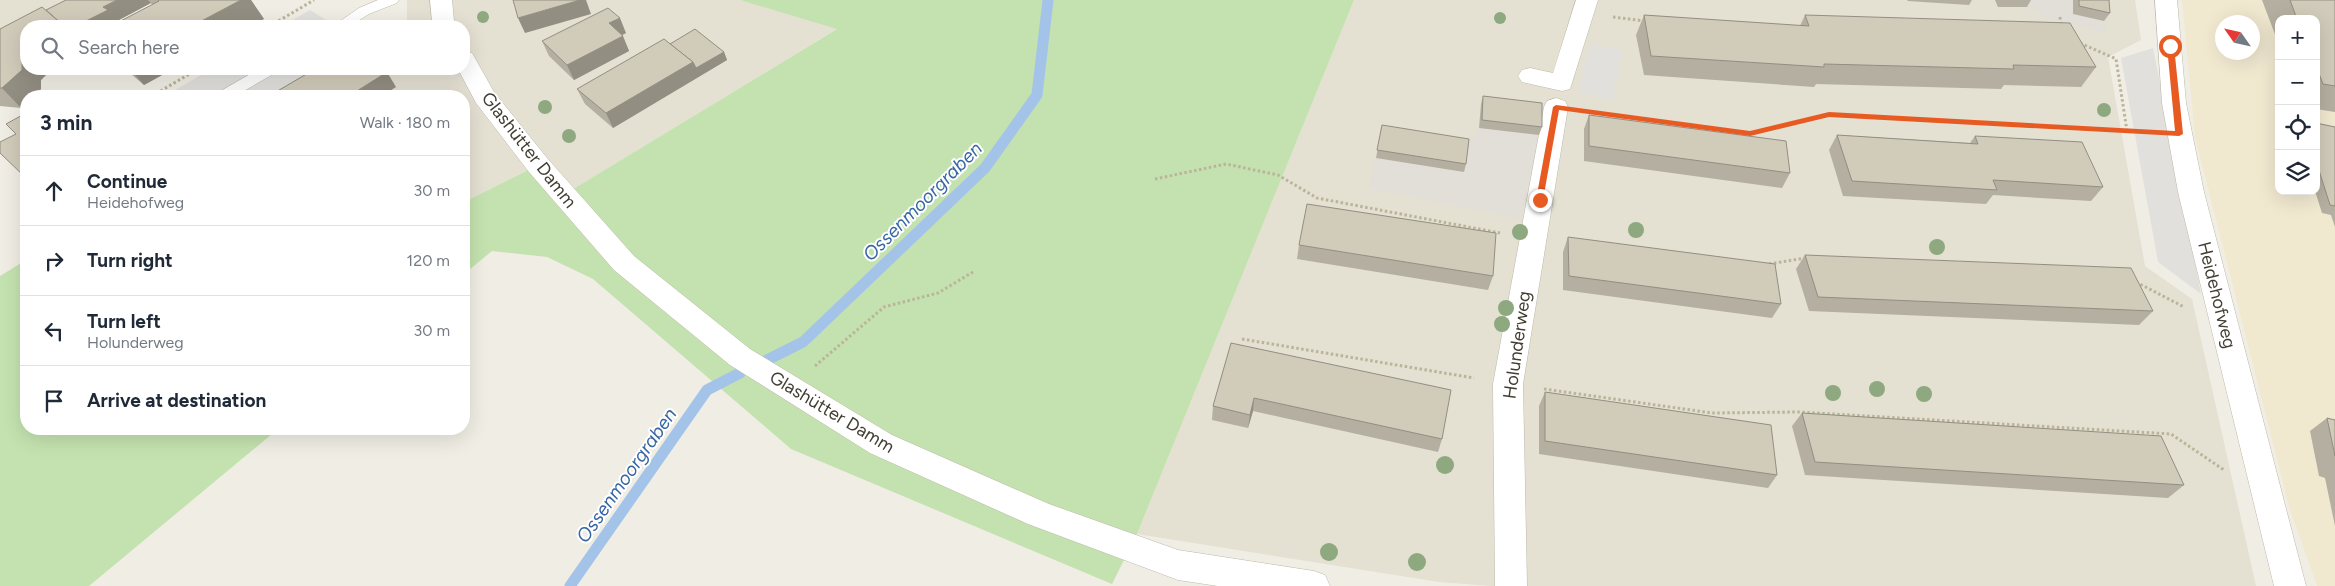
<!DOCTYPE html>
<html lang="en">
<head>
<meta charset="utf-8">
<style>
  body { margin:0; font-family:Figtree,sans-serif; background:#f6f6f7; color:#1f2937 }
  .controls { position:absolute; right:15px; top:15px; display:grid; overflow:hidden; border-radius:10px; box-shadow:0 5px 20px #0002 }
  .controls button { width:45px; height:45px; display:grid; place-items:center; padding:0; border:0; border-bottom:1px solid #e0e1e3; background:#fff; color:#1f2937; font:25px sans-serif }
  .compass { position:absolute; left:2215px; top:15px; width:45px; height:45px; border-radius:50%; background:#fff; box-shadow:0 5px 20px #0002; rotate:304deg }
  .stop { position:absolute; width:15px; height:15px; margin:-11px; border:4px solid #e75b23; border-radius:50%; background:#fff }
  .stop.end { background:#e75b23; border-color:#fff; box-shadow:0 1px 5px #0008 }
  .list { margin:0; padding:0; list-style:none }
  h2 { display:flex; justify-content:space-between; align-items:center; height:65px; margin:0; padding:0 20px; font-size:21px }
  h2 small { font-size:16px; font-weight:400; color:#747a83 }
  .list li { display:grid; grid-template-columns:32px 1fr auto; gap:15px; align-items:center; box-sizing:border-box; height:70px; padding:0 20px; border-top:1px solid #e0e1e3 }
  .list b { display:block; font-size:19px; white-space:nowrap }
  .list p { margin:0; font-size:16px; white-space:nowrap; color:#747a83 }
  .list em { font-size:16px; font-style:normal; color:#747a83 }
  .icon { flex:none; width:28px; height:28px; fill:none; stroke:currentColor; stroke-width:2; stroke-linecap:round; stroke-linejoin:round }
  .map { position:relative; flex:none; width:2335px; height:586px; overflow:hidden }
  .search { position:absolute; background:#fff; box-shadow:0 5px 20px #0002; left:20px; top:20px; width:450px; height:55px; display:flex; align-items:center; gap:12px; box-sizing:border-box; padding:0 18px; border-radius:20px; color:#747a83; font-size:19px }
  .panel { position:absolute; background:#fff; box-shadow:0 5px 20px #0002; left:20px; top:90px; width:450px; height:345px; border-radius:20px }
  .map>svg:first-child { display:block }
  .residential { fill:#e4e0d2 }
  .commercial { fill:#f1e8d0; fill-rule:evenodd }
  .industrial { fill:#e2dfd9 }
  .green { fill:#c4e2af }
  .parking { fill:#e1e0dc }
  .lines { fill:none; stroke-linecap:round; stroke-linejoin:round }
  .stream { stroke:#a4c3e9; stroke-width:11 }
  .service-casing { stroke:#beb9aa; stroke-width:1 }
  .minor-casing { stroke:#beb9aa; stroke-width:1 }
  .path { stroke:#bbb49a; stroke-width:3; stroke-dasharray:2.5 2.5; stroke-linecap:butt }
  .service { fill:#fff; fill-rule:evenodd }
  .minor { fill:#fff; fill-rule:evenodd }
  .tree { fill:#8ea87f }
  .wall { fill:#b4afa0; fill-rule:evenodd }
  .shaded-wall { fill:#928e82 }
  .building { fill:#d1cbba; stroke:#928e82 }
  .route { fill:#e75b23 }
  .labels { text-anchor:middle; stroke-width:4; stroke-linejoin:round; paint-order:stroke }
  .street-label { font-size:18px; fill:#423e34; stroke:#fff }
  .water-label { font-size:19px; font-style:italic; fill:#3767a3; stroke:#fff }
</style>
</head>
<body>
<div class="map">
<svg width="2335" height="586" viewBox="0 0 2335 586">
  <rect width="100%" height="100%" fill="#f0eee4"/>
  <!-- residential -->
  <g class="residential">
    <path d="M 0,0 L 79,0 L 0,40 Z"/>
    <path d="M 407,0 L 740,0 L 838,28 L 570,191 L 543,162 L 464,202 L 464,96 L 287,96 L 331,69 L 464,69 L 464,26 L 398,26 L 407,21 Z"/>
    <path d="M 1354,0 L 2135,0 L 2141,40 L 2108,57 L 2145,266 L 2192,299 L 2256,586 L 1491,586 L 1439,582 L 1137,534 Z"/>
  </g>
  <!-- commercial -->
  <path class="commercial" d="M 2182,0 L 2335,0 L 2335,586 L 2317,586 L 2289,507 L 2195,137 ZM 2279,19 L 2316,19 L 2316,191 L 2279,191 ZM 2222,22 L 2252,22 L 2252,52 L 2222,52 Z"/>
  <!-- industrial -->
  <g class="industrial">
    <path d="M 2024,0 L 2073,0 L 2073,14 L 2104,21 L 2107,33 L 2046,18 L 2027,7 Z"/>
    <path d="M 1479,128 L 1539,135 L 1521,219 L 1368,188 L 1376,158 L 1464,172 L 1467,147 Z"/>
  </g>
  <!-- green -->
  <g class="green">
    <path d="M 740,0 L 1354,0 L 1137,534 L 1112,584 L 791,449 L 593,279 L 547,257 L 492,251 L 464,274 L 464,202 L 544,162 L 570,191 L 837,29 Z"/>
    <path d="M 26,260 L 26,429 L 278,429 L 89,586 L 0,586 L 0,276 Z"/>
  </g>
  <!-- parking -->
  <g class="parking">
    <path d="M 310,10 L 336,26 L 282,26 Z"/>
    <path d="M 1590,44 L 1623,51 L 1612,100 L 1579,92 Z"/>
    <path d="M 2153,48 L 2201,294 L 2158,262 L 2121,58 Z"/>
    <path d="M 211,69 L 323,69 L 279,96 L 165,96 Z"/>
  </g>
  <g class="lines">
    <!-- stream -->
    <g class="stream">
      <path d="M 767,360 L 803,342 L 985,168 L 1037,95 L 1048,0"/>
      <path d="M 570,586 L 707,390 L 740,373"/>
    </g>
    <!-- service casing -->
    <g class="service-casing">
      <g id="service">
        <path d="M 378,0 L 399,0 L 397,3 L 369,14 L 350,26 L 333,26 L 359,8 Z"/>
        <path d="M 259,69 L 278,69 L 275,73 L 235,96 L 216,96 L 219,92 Z"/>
      </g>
    </g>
    <!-- minor casing -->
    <g class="minor-casing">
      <g id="minor">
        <path d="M 430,0 L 452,0 L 454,21 L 457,26 L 435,26 L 432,21 Z"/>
        <path d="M 1576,0 L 1598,0 L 1570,89 L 1562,91 L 1522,82 L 1518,76 L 1522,70 L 1530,68 L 1553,73 Z"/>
        <path d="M 2155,0 L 2177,0 L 2186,103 L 2204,192 L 2306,586 L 2274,586 L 2178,192 L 2162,103 Z"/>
        <path d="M 464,51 L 472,53 L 494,92 L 547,158 L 634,256 L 750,349 L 892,435 L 1049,504 L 1178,550 L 1314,571 L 1325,575 L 1330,586 L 1218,586 L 1178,580 L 1028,524 L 870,453 L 730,365 L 614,270 L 529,172 L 476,103 L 458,69 L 464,69 Z"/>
        <path d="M 1556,98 L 1565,101 L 1568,107 L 1523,384 L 1527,586 L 1495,586 L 1493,384 L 1544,107 L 1547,101 Z"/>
      </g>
    </g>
    <!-- path -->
    <g class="path">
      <path d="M 1613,17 L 1645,21"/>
      <path d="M 2060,17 L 2061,26"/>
      <path d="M 270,26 L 314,0"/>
      <path d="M 2080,43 L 2116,59 L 2127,131"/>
      <path d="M 152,96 L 198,69"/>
      <path d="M 1586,111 L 1750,134 L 1829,115 L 2146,132"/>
      <path d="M 1155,179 L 1226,164 L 1278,175 L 1317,198 L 1500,233"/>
      <path d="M 1769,264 L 1805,258"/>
      <path d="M 2136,282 L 2184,307"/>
      <path d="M 1242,339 L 1474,378"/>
      <path d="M 815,366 L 884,307 L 938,293 L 973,272"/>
      <path d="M 1544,389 L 1712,413 L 1799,412 L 2171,434 L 2224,470"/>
    </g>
    <!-- service -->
    <use href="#service" class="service"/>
    <!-- minor -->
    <use href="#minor" class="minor"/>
  </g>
  <!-- trees -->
  <g class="tree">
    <circle cx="483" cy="17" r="6"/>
    <circle cx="1500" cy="18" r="6"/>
    <circle cx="545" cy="107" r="7"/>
    <circle cx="2104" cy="110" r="7"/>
    <circle cx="569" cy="136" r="7"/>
    <circle cx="1636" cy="230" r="8"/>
    <circle cx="1520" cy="232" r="8"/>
    <circle cx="1937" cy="247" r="8"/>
    <circle cx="1506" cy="308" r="8"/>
    <circle cx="1502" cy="324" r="8"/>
    <circle cx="1877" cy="389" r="8"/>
    <circle cx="1833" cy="393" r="8"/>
    <circle cx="1924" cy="394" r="8"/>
    <circle cx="1445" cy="465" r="9"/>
    <circle cx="1329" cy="552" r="9"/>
    <circle cx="1417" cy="562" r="9"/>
  </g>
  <!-- wall -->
  <g class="wall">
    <path d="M 66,0 L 251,0 L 264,19 L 26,26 L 49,72 L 41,80 L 41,89 L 33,96 L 26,96 L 26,103 L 21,108 L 0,106 L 0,29 L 46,10 ZM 151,3 L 152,5 L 118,23 L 117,21 Z"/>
    <path d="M 1907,0 L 1972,0 L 1969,5 L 1908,1 Z"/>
    <path d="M 1995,0 L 2031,0 L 2027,7 L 1998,7 Z"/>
    <path d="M 2073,0 L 2109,0 L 2110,13 L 2104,21 L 2073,14 Z"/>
    <path d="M 2262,0 L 2335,0 L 2335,112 L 2316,109 L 2316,19 L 2279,19 L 2279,45 Z"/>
    <path d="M 1644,15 L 1800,26 L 1805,15 L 2096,67 L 2081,87 L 2004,85 L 2001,89 L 1816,84 L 1814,87 L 1644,75 L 1636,35 Z"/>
    <path d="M 626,33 L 622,35 L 629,51 L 574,80 L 549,56 L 542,41 Z"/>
    <path d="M 670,44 L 724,52 L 727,60 L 613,128 L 585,104 L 577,89 Z"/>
    <path d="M 125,69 L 173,69 L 144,85 Z"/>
    <path d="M 1483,96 L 1542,127 L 1539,135 L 1479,128 L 1481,104 Z"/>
    <path d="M 1589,115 L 1790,173 L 1782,188 L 1584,161 L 1584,129 Z"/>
    <path d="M 2316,123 L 2335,127 L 2335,227 L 2331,215 L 2322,213 L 2315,191 L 2316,191 Z"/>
    <path d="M 1382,125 L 1466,164 L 1464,172 L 1376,158 Z"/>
    <path d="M 1837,135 L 1970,143 L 1975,136 L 2103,187 L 2091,201 L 1993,195 L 1986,204 L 1843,196 L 1829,150 Z"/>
    <path d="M 1568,237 L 1781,304 L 1772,318 L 1563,290 L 1563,252 Z"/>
    <path d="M 1299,245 L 1493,276 L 1488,290 L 1297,259 Z"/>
    <path d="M 1805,255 L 2153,311 L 2139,325 L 1809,311 L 1796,269 Z"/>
    <path d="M 1231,343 L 1442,439 L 1438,452 L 1253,411 L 1248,428 L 1212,420 L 1213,406 Z"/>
    <path d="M 1545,392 L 1777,475 L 1768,488 L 1539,454 L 1539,406 Z"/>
    <path d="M 1802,413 L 2184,485 L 2168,498 L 1805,475 L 1792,426 Z"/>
    <path d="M 2327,418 L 2335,420 L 2335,526 L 2325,478 L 2319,476 L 2310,431 Z"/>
  </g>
  <!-- shaded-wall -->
  <g class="shaded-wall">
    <path d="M 117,0 L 148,0 L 151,3 L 117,21 L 120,25 L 117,26 L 76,26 L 103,7 Z"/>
    <path d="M 241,0 L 251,0 L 264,19 L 251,26 L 192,26 Z"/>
    <path d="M 580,0 L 586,0 L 591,14 L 525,33 L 518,18 Z"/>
    <path d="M 620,18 L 626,33 L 616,38 L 609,23 Z"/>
    <path d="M 623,36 L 629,51 L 574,80 L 567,65 Z"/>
    <path d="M 724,52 L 727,60 L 613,128 L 606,113 L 693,62 Z"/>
    <path d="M 26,57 L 26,69 L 55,69 L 49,72 L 41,80 L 41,89 L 33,96 L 26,96 L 26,103 L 21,108 L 2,88 L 22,61 Z"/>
    <path d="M 130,69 L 173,69 L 144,85 Z"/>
    <path d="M 387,72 L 396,87 L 382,96 L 349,96 Z"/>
    <path d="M 1254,398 L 1253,411 L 1248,428 L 1250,415 Z"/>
  </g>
  <!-- building -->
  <g class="building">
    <path d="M 66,0 L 117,0 L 103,7 L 108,10 L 76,26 L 64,26 L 46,10 Z"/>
    <path d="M 158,0 L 241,0 L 192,26 L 111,26 L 159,1 Z"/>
    <path d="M 513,0 L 580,0 L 518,18 Z"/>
    <path d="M 2079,0 L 2109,0 L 2110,13 L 2079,6 Z"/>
    <path d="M 2290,0 L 2335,0 L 2335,86 L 2323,84 L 2316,66 L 2316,19 L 2297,19 Z"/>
    <path d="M 42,7 L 64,26 L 26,26 L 26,57 L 22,61 L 22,70 L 2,88 L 0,88 L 0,29 Z"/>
    <path d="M 608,8 L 620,18 L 609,23 L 623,36 L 567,65 L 542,41 Z"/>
    <path d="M 1644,15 L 1809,26 L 1805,15 L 2070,23 L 2096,67 L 2013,65 L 2014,69 L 1824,64 L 1824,67 L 1651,56 Z"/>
    <path d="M 695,29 L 724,52 L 696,68 L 693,62 L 670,44 Z"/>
    <path d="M 664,39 L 693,62 L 606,113 L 577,89 Z"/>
    <path d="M 315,69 L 382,69 L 387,72 L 349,96 L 269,96 Z"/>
    <path d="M 1483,96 L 1542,103 L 1542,127 L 1482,120 Z"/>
    <path d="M 26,113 L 26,178 L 0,153 L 0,142 L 16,134 L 6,124 Z"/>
    <path d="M 1589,115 L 1786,141 L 1790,173 L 1589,146 Z"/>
    <path d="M 2316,123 L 2335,127 L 2335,206 L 2330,205 L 2316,161 Z"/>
    <path d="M 1382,125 L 1469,139 L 1466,164 L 1377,150 Z"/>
    <path d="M 1837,135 L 1978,144 L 1975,136 L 2082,142 L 2103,187 L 1993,180 L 1997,190 L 1852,181 Z"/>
    <path d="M 1307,204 L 1496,233 L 1493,276 L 1299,245 Z"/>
    <path d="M 1568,237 L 1775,264 L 1781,304 L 1569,276 Z"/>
    <path d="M 1805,255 L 2131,268 L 2153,311 L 1818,297 Z"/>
    <path d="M 1231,343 L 1451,390 L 1442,439 L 1254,398 L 1250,415 L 1213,406 Z"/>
    <path d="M 1545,392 L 1771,425 L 1777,475 L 1545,441 Z"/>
    <path d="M 1802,413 L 2161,436 L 2184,485 L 1815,462 Z"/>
    <path d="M 2327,418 L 2335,420 L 2335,456 Z"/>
  </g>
  <!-- route -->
  <path class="route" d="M 2170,43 L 2174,46 L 2183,134 L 2179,136 L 1829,117 L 1750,136 L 1559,110 L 1543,200 L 1540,203 L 1536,200 L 1553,107 L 1556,105 L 1750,131 L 1829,112 L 2175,131 L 2167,46 Z"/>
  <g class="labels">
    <!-- street labels -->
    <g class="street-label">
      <text transform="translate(529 150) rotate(52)" y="6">Glashütter Damm</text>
      <text transform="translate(2217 295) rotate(76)" y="6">Heidehofweg</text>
      <text transform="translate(1517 345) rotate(-82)" y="6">Holunderweg</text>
      <text transform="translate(832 412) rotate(31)" y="6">Glashütter Damm</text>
    </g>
    <!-- water labels -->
    <g class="water-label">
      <text transform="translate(922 201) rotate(-45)" y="7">Ossenmoorgraben</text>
      <text transform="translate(626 475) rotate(-55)" y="7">Ossenmoorgraben</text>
    </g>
  </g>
</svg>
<div class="controls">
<button>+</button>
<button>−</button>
<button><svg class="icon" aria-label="locate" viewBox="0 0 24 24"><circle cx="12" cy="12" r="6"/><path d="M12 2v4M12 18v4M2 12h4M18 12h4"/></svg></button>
<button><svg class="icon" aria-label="layers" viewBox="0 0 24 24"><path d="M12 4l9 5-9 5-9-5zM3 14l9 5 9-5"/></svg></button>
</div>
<svg class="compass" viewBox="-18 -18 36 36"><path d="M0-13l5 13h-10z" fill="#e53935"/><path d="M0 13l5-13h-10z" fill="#747a83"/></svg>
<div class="stop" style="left:2170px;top:46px"></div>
<div class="stop end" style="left:1540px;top:200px"></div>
<div class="search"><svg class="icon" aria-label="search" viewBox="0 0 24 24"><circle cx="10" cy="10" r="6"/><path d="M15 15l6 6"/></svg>Search here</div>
<section class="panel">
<h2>3 min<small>Walk · 180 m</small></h2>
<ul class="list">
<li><svg class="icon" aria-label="ahead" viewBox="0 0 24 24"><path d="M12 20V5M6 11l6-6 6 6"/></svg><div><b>Continue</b><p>Heidehofweg</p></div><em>30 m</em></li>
<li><svg class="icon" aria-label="right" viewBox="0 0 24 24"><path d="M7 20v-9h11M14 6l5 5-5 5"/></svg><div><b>Turn right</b></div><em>120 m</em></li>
<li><svg class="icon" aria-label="left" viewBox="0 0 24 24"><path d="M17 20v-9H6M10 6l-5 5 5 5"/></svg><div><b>Turn left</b><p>Holunderweg</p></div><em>30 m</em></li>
<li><svg class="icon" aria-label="arrive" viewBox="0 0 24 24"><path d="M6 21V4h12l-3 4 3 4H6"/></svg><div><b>Arrive at destination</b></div></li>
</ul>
</section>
</div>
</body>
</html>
